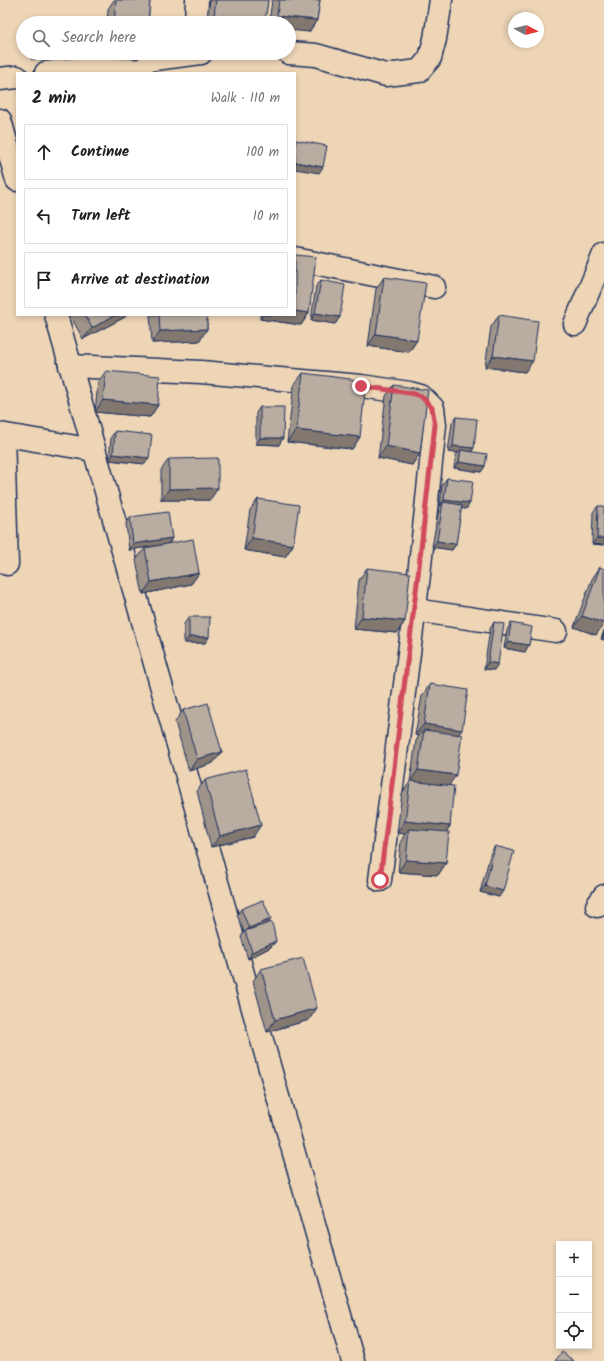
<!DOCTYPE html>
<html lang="en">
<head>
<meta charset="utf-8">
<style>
  body { margin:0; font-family:Kalam,sans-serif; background:#f6f6f6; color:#202124 }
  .controls { position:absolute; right:12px; bottom:12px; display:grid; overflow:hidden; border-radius:0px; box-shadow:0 2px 6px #0003 }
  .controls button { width:36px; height:36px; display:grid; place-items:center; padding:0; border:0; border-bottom:1px solid #e0e0e0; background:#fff; color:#202124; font:20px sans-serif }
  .compass { position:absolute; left:508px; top:12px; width:36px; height:36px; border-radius:50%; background:#fff; box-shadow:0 2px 6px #0003; rotate:97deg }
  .stop { position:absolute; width:12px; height:12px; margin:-9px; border:3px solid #d1495b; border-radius:50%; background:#fff }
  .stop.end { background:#d1495b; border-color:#fff; box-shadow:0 1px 4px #0008 }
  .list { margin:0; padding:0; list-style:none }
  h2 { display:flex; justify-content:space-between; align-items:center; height:52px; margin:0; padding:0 16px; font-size:17px }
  h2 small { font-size:13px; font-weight:400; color:#757577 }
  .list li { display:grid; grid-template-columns:26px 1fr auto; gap:12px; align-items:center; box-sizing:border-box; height:56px; margin:0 8px 8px; padding:0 8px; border:1px solid #e0e0e0; border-radius:0px }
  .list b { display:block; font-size:15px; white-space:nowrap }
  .list em { font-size:13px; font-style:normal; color:#757577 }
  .icon { flex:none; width:22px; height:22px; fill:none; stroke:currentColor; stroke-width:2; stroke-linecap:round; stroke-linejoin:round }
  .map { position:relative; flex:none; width:604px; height:1361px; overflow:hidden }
  .search { position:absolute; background:#fff; box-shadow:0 2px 6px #0003; left:16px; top:16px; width:280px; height:44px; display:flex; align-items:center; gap:10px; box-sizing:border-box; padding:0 14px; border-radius:22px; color:#757577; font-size:15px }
  .panel { position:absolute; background:#fff; box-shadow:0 2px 6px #0003; left:16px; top:72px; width:280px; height:244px; border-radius:0px }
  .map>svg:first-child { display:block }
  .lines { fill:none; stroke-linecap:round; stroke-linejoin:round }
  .street-casing { stroke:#1b2f5e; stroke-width:25 }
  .secondary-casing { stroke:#1b2f5e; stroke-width:25 }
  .street { stroke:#edd5b6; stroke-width:22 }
  .secondary { stroke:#edd5b6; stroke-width:22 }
  .wall { fill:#9f948a; stroke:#1b2f5e }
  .shaded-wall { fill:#827870; stroke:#1b2f5e }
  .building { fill:#b9aca0; stroke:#1b2f5e }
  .route { stroke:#d1495b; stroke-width:5 }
</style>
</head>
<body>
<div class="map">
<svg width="604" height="1361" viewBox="0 0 604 1361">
  <rect width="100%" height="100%" fill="#edd5b6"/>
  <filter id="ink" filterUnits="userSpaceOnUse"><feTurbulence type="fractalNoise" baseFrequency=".025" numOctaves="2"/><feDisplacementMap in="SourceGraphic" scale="8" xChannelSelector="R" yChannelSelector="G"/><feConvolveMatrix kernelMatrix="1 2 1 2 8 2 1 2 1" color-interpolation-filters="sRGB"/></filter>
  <g filter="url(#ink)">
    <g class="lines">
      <!-- street casing -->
      <g class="street-casing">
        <g id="street">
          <path d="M 196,23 L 197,0"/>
          <path d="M 289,53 L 316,55 L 386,75 L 419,71 L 430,58 L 435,39 L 441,0"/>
          <path d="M 46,73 L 201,53"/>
          <path d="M 0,79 L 17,77"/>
          <path d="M 295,259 L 434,287"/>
          <path d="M 575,324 L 604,254"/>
          <path d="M 70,366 L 201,372 L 361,386 L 410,393 L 421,396 L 433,408 L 435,425 L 419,575 L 380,880"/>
          <path d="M 0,434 L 94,450"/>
          <path d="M 3,435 L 7,564"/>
          <path d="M 414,610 L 556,631"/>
          <path d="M 597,906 L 604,896"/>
        </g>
      </g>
      <!-- secondary casing -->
      <g class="secondary-casing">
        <g id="secondary">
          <path d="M 0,120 L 17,180"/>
          <path d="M 56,315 L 353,1361"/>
        </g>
      </g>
      <!-- street -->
      <use href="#street" class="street"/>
      <!-- secondary -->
      <use href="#secondary" class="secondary"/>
    </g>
    <!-- wall -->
    <g class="wall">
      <path d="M 114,0 L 150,0 L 148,23 L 107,23 L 108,9 Z"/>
      <path d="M 210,0 L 268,0 L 264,23 L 206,23 Z"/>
      <path d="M 272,0 L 320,0 L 317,20 L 309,32 L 289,23 L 269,23 Z"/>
      <path d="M 32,53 L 62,53 L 62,54 L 57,60 L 31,59 Z"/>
      <path d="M 384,277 L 417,340 L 409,352 L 368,346 L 376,289 Z"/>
      <path d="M 321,280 L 340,317 L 335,324 L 311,320 L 316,286 Z"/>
      <path d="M 309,313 L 301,325 L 260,319 L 260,315 L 295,315 Z"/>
      <path d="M 70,315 L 127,315 L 125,317 L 83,339 Z"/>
      <path d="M 150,315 L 207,315 L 207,329 L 199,341 L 152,343 Z"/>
      <path d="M 499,315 L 525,372 L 485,367 L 491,327 Z"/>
      <path d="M 106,371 L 158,405 L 150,417 L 95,412 L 98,382 Z"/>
      <path d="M 303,373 L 360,437 L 352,449 L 287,442 L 294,385 Z"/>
      <path d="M 394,385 L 420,453 L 412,465 L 378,458 L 386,396 Z"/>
      <path d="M 260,407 L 279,445 L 256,444 L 256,413 Z"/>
      <path d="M 456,417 L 472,451 L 485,466 L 481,472 L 454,468 L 456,456 L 458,453 L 448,452 L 452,423 Z"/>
      <path d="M 115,431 L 145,464 L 109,460 L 111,437 Z"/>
      <path d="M 169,459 L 210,500 L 161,500 L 161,470 Z"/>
      <path d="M 447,478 L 470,503 L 466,509 L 461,508 L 456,544 L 452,550 L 432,547 L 439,508 L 440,506 L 442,485 Z"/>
      <path d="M 258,499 L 293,545 L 285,557 L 244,550 L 250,510 Z"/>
      <path d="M 598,506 L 604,545 L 592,544 L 593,512 Z"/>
      <path d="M 130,517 L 172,538 L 169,544 L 199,573 L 191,584 L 143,594 L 136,560 L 145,548 L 154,546 L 129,550 L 126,523 Z"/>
      <path d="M 600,567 L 596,635 L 574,627 L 592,579 Z"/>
      <path d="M 367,568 L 405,621 L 397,633 L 354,629 L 359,580 Z"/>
      <path d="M 189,617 L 209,637 L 205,643 L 184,643 L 184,624 Z"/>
      <path d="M 494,622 L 494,670 L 484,669 L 490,629 Z"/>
      <path d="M 511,623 L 525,652 L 504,648 L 507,630 Z"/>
      <path d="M 604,630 L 604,640 L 601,639 Z"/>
      <path d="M 430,684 L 458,734 L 449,785 L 450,826 L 446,832 L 446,863 L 438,875 L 398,872 L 401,841 L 405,834 L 397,833 L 402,793 L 410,782 L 416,741 L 419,736 L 415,735 L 422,696 Z"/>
      <path d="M 183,710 L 222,752 L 213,763 L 189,771 L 175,722 Z"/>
      <path d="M 205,780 L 253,837 L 211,847 L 197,791 Z"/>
      <path d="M 495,846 L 499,897 L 480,892 L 491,852 Z"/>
      <path d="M 241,909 L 271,919 L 268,923 L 276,941 L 271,947 L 248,959 L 241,937 L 244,932 L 237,915 Z"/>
      <path d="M 261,969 L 309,1020 L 267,1032 L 253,981 Z"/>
    </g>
    <!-- shaded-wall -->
    <g class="shaded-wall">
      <path d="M 214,15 L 265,22 L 264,23 L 208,23 Z"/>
      <path d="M 277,16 L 317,20 L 309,32 L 289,30 L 289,23 L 272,23 Z"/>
      <path d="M 36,53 L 62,54 L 57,60 L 31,59 Z"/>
      <path d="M 107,53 L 142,53 L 138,59 L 104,57 Z"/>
      <path d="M 295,162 L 323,167 L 319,173 L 295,169 Z"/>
      <path d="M 295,311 L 309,313 L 301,325 L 260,319 L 263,315 L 295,315 Z"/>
      <path d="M 315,313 L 340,317 L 335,324 L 311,320 Z"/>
      <path d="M 115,315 L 127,315 L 125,317 L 83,339 L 92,328 Z"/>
      <path d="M 207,329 L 199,341 L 152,343 L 160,331 Z"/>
      <path d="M 376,334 L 417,340 L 409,352 L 368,346 Z"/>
      <path d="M 493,356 L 533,361 L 525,372 L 485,367 Z"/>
      <path d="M 103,400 L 158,405 L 150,417 L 95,412 Z"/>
      <path d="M 296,430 L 360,437 L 352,449 L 287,442 Z"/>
      <path d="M 260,438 L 283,438 L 279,445 L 256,444 Z"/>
      <path d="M 386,446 L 420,453 L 412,465 L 378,458 Z"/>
      <path d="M 453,446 L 474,448 L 470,454 L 461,450 L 458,453 L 448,452 Z"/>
      <path d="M 113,454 L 149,458 L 145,464 L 109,460 Z"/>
      <path d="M 459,462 L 485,466 L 481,472 L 454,468 Z"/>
      <path d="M 218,488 L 210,500 L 161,500 L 169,489 Z"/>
      <path d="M 444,500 L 470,503 L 466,509 L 442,506 L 443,502 L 440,506 Z"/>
      <path d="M 172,538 L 168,544 L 129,550 L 133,544 Z"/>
      <path d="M 252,538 L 293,545 L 285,557 L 244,550 Z"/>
      <path d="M 597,538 L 604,538 L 604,545 L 592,544 Z"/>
      <path d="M 437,541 L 456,544 L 452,550 L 432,547 Z"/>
      <path d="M 199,573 L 191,584 L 143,594 L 151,582 Z"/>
      <path d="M 582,616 L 604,623 L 604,624 L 596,635 L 574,627 Z"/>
      <path d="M 362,617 L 405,621 L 397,633 L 354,629 Z"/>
      <path d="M 604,634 L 604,640 L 601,639 Z"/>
      <path d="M 189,637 L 209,637 L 205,643 L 184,643 Z"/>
      <path d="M 508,642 L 529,645 L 525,652 L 504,648 Z"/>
      <path d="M 488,662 L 498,664 L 494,670 L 484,669 Z"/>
      <path d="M 424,724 L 462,730 L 453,742 L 424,730 L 419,736 L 415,735 Z"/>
      <path d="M 222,752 L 213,763 L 189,771 L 197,759 Z"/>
      <path d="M 418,770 L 456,775 L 448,787 L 410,782 Z"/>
      <path d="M 405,821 L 450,826 L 442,838 L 409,829 L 405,834 L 397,833 Z"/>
      <path d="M 261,825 L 253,837 L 211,847 L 220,836 Z"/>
      <path d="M 406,860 L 446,863 L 438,875 L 398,872 Z"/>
      <path d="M 485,886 L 503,891 L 499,897 L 480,892 Z"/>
      <path d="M 271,919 L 266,925 L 246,932 L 249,928 Z"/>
      <path d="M 276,941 L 271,947 L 248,959 L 252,952 Z"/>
      <path d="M 317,1008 L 309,1020 L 267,1032 L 275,1020 Z"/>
    </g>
    <!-- building -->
    <g class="building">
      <path d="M 116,0 L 150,0 L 148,23 L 114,23 Z"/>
      <path d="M 216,0 L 268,0 L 265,22 L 214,15 Z"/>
      <path d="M 279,0 L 320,0 L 317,20 L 277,16 Z"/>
      <path d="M 36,53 L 62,53 L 62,54 Z"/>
      <path d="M 296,140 L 327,146 L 323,167 L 295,162 L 295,146 Z"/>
      <path d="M 295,255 L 316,257 L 309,313 L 295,311 Z"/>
      <path d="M 384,277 L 426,283 L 417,340 L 376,334 Z"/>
      <path d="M 321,280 L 345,285 L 340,317 L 315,313 Z"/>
      <path d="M 85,315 L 115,315 L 92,328 Z"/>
      <path d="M 159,315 L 207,315 L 207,329 L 160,331 Z"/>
      <path d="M 499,315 L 538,321 L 533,361 L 493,356 Z"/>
      <path d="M 106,371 L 160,376 L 158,405 L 103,400 Z"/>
      <path d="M 303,373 L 366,381 L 360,437 L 296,430 Z"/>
      <path d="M 394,385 L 428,390 L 420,453 L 386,446 Z"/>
      <path d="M 260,407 L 284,407 L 283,438 L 260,438 Z"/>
      <path d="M 456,417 L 477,419 L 474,448 L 453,446 Z"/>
      <path d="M 115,431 L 152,435 L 149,458 L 113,454 Z"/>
      <path d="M 461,450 L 487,454 L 485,466 L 459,462 Z"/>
      <path d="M 218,458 L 218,488 L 169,489 L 169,459 Z"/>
      <path d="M 447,478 L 473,481 L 470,503 L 444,500 Z"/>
      <path d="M 258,499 L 299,505 L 293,545 L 252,538 Z"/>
      <path d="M 443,502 L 462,505 L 456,544 L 437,541 Z"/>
      <path d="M 598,506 L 604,506 L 604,538 L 597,538 Z"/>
      <path d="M 168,512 L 172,538 L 133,544 L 130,517 Z"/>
      <path d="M 193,539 L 199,573 L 151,582 L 145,548 Z"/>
      <path d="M 600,567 L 604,569 L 604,623 L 582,616 Z"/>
      <path d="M 367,568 L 410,573 L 405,621 L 362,617 Z"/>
      <path d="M 189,617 L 210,617 L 209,637 L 189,637 Z"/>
      <path d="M 494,622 L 504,624 L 498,664 L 488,662 Z"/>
      <path d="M 511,623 L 532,627 L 529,645 L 508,642 Z"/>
      <path d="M 430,684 L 468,690 L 462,730 L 424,724 Z"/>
      <path d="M 208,703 L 222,752 L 197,759 L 183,710 Z"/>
      <path d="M 424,730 L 462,735 L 456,775 L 418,770 Z"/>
      <path d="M 246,769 L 261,825 L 220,836 L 205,780 Z"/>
      <path d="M 410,781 L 454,786 L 450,826 L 405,821 Z"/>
      <path d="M 409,829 L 449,832 L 446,863 L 406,860 Z"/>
      <path d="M 495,846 L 514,851 L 503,891 L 485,886 Z"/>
      <path d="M 263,900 L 271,919 L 249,928 L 241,909 Z"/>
      <path d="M 272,922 L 276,941 L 252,952 L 245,931 Z"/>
      <path d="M 303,958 L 317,1008 L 275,1020 L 261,969 Z"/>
      <path d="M 562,1352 L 574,1361 L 555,1361 Z"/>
    </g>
  </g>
  <g class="lines" filter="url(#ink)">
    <!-- route -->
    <path class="route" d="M 361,386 L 410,393 L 421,396 L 432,408 L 435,425 L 418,575 L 380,880"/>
  </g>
</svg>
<div class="controls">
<button>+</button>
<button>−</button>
<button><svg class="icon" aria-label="locate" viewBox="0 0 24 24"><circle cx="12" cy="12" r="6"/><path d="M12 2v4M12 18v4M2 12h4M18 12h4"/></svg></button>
</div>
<svg class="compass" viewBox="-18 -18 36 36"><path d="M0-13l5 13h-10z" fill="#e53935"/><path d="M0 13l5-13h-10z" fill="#757577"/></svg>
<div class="stop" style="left:380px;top:880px"></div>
<div class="stop end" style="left:361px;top:386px"></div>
<div class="search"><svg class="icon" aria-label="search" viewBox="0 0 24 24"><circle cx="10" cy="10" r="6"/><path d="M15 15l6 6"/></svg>Search here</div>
<section class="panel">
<h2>2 min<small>Walk · 110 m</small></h2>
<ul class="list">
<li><svg class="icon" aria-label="ahead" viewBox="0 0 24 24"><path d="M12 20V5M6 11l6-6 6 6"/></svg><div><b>Continue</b></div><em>100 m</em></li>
<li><svg class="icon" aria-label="left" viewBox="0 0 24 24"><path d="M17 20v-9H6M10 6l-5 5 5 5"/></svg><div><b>Turn left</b></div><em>10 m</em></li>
<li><svg class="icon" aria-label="arrive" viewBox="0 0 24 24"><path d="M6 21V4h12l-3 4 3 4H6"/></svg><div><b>Arrive at destination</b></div></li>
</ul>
</section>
</div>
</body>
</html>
